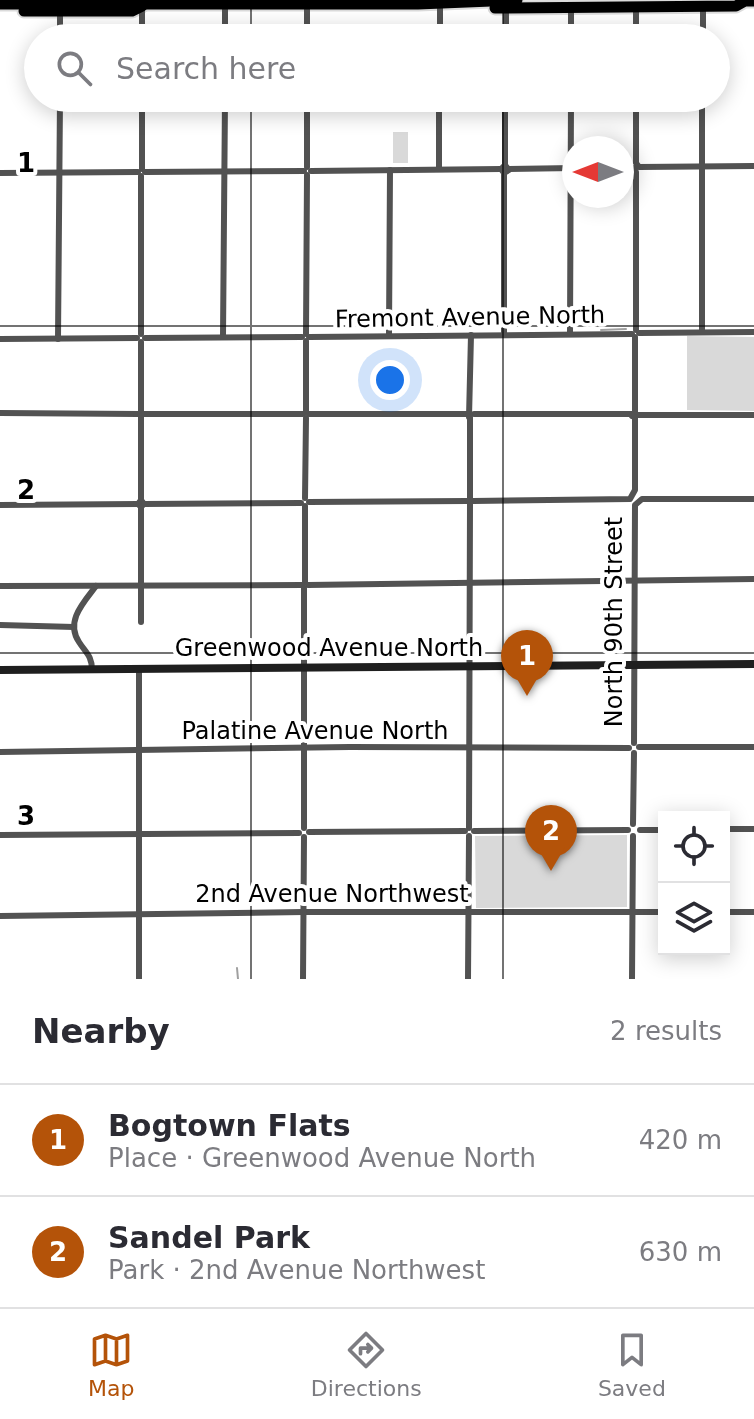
<!DOCTYPE html>
<html lang="en">
<head>
<meta charset="utf-8">
<style>
  body { margin:0; font-family:"DejaVu Sans",sans-serif; background:#f7f7f7; color:#2b2b33 }
  .controls { position:absolute; right:24px; bottom:24px; display:grid; overflow:hidden; border-radius:0px; box-shadow:0 4px 20px #0003 }
  .controls button { width:72px; height:72px; display:grid; place-items:center; padding:0; border:0; border-bottom:2px solid #e1e1e2; background:#fff; color:#2b2b33; font:40px sans-serif }
  .compass { position:absolute; left:562px; top:136px; width:72px; height:72px; border-radius:50%; background:#fff; box-shadow:0 4px 20px #0003; rotate:270deg }
  .you { position:absolute; left:390px; top:380px; width:28px; height:28px; margin:-20px; border:6px solid #fff; border-radius:50%; background:#1a73e8; box-shadow:0 0 0 12px #1a73e833 }
  .badge { display:grid; place-items:center; width:52px; height:52px; border-radius:50%; background:#b45309; color:#fff; font-size:26px; font-weight:700 }
  .pin { position:absolute; translate:-50% -66px; filter:drop-shadow(0 2px 4px #0008) }
  .pin::after { content:''; position:absolute; top:42px; width:28px; height:24px; background:inherit; clip-path:polygon(0 0,100% 0,50% 100%) }
  .list { margin:0; padding:0; list-style:none }
  h2 { display:flex; justify-content:space-between; align-items:center; height:104px; margin:0; padding:0 32px; font-size:34px }
  h2 small { font-size:26px; font-weight:400; color:#7c7c81 }
  .list li { display:grid; grid-template-columns:52px 1fr auto; gap:24px; align-items:center; box-sizing:border-box; height:112px; padding:0 32px; border-top:2px solid #e1e1e2 }
  .list b { display:block; font-size:30px; white-space:nowrap }
  .list p { margin:0; font-size:26px; white-space:nowrap; color:#7c7c81 }
  .list em { font-size:26px; font-style:normal; color:#7c7c81 }
  .icon { flex:none; width:44px; height:44px; fill:none; stroke:currentColor; stroke-width:2; stroke-linecap:round; stroke-linejoin:round }
  .map { position:relative; flex:none; width:754px; height:979px; overflow:hidden }
  .search { position:absolute; background:#fff; box-shadow:0 4px 20px #0003; left:24px; right:24px; top:24px; height:88px; display:flex; align-items:center; gap:20px; box-sizing:border-box; padding:0 28px; border-radius:44px; color:#7c7c81; font-size:30px }
  .sheet { height:328px; background:#fff }
  nav { display:flex; justify-content:space-around; align-items:center; box-sizing:border-box; height:112px; border-top:2px solid #e1e1e2; background:#fff; font-size:22px; color:#7c7c81 }
  nav a { display:grid; justify-items:center; gap:4px }
  nav .on { color:#b45309 }
  .map>svg:first-child { display:block }
  .green { fill:#d9d9d9 }
  .lines { fill:none; stroke-linecap:round; stroke-linejoin:round }
  .stream { stroke:#a0a0a0; stroke-width:2 }
  .highway-casing { stroke:#dbdbdb; stroke-width:15 }
  .street { stroke:#525252; stroke-width:6 }
  .secondary { stroke:#1f1f1f; stroke-width:8 }
  .highway { stroke:#000; stroke-width:11 }
  .grid { fill:none; stroke:#000; stroke-width:2; stroke-opacity:0.55 }
  .labels { text-anchor:middle; stroke-width:8; stroke-linejoin:round; paint-order:stroke }
  .street-label { font-size:24px; fill:#000; stroke:#fff }
  .grid-label { font-size:26px; text-anchor:middle; font-weight:bold; fill:#000; stroke:#fff; stroke-width:8; stroke-linejoin:round; paint-order:stroke }
</style>
</head>
<body>
<div class="map">
<svg width="754" height="979" viewBox="0 0 754 979">
  <rect width="100%" height="100%" fill="#fff"/>
  <!-- green -->
  <g class="green">
    <rect x="393" y="132" width="15" height="31"/>
    <path d="M 687,336 L 754,337 L 754,411 L 687,410 Z"/>
    <path d="M 627,835 L 627,907 L 476,908 L 475,836 Z"/>
  </g>
  <g class="lines">
    <!-- stream -->
    <g class="stream">
      <path d="M 601,330 L 626,329"/>
      <path d="M 237,968 L 238,979"/>
    </g>
    <!-- highway casing -->
    <g class="highway-casing">
      <g id="highway">
        <path d="M 0,4 L 418,4 L 517,0"/>
        <path d="M 495,8 L 736,6 L 745,1 L 754,1"/>
        <path d="M 24,11 L 132,11 L 142,6"/>
      </g>
    </g>
    <!-- street -->
    <g class="street">
      <path d="M 307,5 L 307,38"/>
      <path d="M 60,11 L 60,38"/>
      <path d="M 142,38 L 142,6"/>
      <path d="M 225,38 L 225,5"/>
      <path d="M 440,38 L 440,2"/>
      <path d="M 506,38 L 506,8"/>
      <path d="M 571,38 L 571,7"/>
      <path d="M 636,38 L 636,7"/>
      <path d="M 703,38 L 703,6"/>
      <path d="M 142,98 L 142,169"/>
      <path d="M 307,98 L 307,167"/>
      <path d="M 636,98 L 636,163 L 639,167 L 754,166"/>
      <path d="M 505,165 L 509,170 L 504,173 L 501,169 L 505,165 L 505,98"/>
      <path d="M 622,168 L 634,168 L 636,172 L 636,330"/>
      <path d="M 439,169 L 439,98"/>
      <path d="M 509,169 L 574,168"/>
      <path d="M 311,171 L 501,169"/>
      <path d="M 145,172 L 304,171"/>
      <path d="M 0,173 L 138,172"/>
      <path d="M 702,332 L 702,98"/>
      <path d="M 639,333 L 754,332"/>
      <path d="M 141,334 L 141,176"/>
      <path d="M 306,334 L 307,175"/>
      <path d="M 504,334 L 504,173"/>
      <path d="M 570,334 L 571,98"/>
      <path d="M 389,335 L 390,170"/>
      <path d="M 223,337 L 225,98"/>
      <path d="M 309,337 L 632,334"/>
      <path d="M 145,338 L 302,337"/>
      <path d="M 0,339 L 137,338"/>
      <path d="M 58,339 L 60,98"/>
      <path d="M 141,411 L 141,342"/>
      <path d="M 306,412 L 306,341"/>
      <path d="M 0,413 L 138,414"/>
      <path d="M 144,414 L 303,414"/>
      <path d="M 309,414 L 467,414"/>
      <path d="M 474,414 L 632,414"/>
      <path d="M 638,415 L 754,415"/>
      <path d="M 632,416 L 635,412 L 635,337"/>
      <path d="M 141,417 L 141,500 L 138,504 L 141,507 L 144,504 L 141,500"/>
      <path d="M 469,417 L 471,335"/>
      <path d="M 305,498 L 306,418"/>
      <path d="M 470,498 L 470,417"/>
      <path d="M 473,501 L 630,499 L 635,490 L 635,417"/>
      <path d="M 309,502 L 467,501"/>
      <path d="M 144,504 L 301,503"/>
      <path d="M 0,505 L 138,504"/>
      <path d="M 305,582 L 305,506"/>
      <path d="M 308,585 L 754,579"/>
      <path d="M 0,586 L 302,585"/>
      <path d="M 141,622 L 141,507"/>
      <path d="M 0,625 L 74,627"/>
      <path d="M 92,670 C 92,656 86,653 79,642 C 65,621 84,602 96,586"/>
      <path d="M 634,743 L 635,505 L 642,499 L 754,499"/>
      <path d="M 639,747 L 754,747"/>
      <path d="M 0,752 L 350,747 L 629,748"/>
      <path d="M 633,824 L 634,753"/>
      <path d="M 304,828 L 304,588"/>
      <path d="M 469,828 L 470,504"/>
      <path d="M 724,829 L 754,829"/>
      <path d="M 640,830 L 664,830"/>
      <path d="M 474,831 L 628,830"/>
      <path d="M 309,832 L 465,831"/>
      <path d="M 0,835 L 299,833"/>
      <path d="M 724,912 L 754,912"/>
      <path d="M 0,916 L 304,912 L 664,912"/>
      <path d="M 139,979 L 139,669"/>
      <path d="M 303,979 L 304,837"/>
      <path d="M 468,979 L 469,836"/>
      <path d="M 632,979 L 633,836"/>
    </g>
    <!-- secondary -->
    <path class="secondary" d="M 0,670 L 754,664"/>
    <!-- highway -->
    <use href="#highway" class="highway"/>
  </g>
  <!-- grid -->
  <path class="grid" d="M 251,0 L 251,38M 503,0 L 503,38M 251,98 L 251,979M 503,98 L 503,979M 0,326 L 754,326M 0,653 L 754,653"/>
  <g class="labels">
    <!-- street labels -->
    <g class="street-label">
      <text transform="translate(470 317) rotate(-1)" y="8">Fremont Avenue North</text>
      <text transform="translate(614 622) rotate(-90)" y="8">North 90th Street</text>
      <text x="329" y="656">Greenwood Avenue North</text>
      <text x="315" y="739">Palatine Avenue North</text>
      <text x="332" y="902">2nd Avenue Northwest</text>
    </g>
  </g>
  <g class="grid-label">
    <text x="26" y="172">1</text>
    <text x="26" y="499">2</text>
    <text x="26" y="825">3</text>
  </g>
</svg>
<div class="controls">
<button><svg class="icon" aria-label="locate" viewBox="0 0 24 24"><circle cx="12" cy="12" r="6"/><path d="M12 2v4M12 18v4M2 12h4M18 12h4"/></svg></button>
<button><svg class="icon" aria-label="layers" viewBox="0 0 24 24"><path d="M12 4l9 5-9 5-9-5zM3 14l9 5 9-5"/></svg></button>
</div>
<svg class="compass" viewBox="-18 -18 36 36"><path d="M0-13l5 13h-10z" fill="#e53935"/><path d="M0 13l5-13h-10z" fill="#7c7c81"/></svg>
<div class="you"></div>
<div class="pin badge" style="left:527px;top:696px">1</div>
<div class="pin badge" style="left:551px;top:871px">2</div>
<div class="search"><svg class="icon" aria-label="search" viewBox="0 0 24 24"><circle cx="10" cy="10" r="6"/><path d="M15 15l6 6"/></svg>Search here</div>
</div>
<section class="sheet">
<h2>Nearby<small>2 results</small></h2>
<ul class="list">
<li><span class="badge">1</span><div><b>Bogtown Flats</b><p>Place · Greenwood Avenue North</p></div><em>420 m</em></li>
<li><span class="badge">2</span><div><b>Sandel Park</b><p>Park · 2nd Avenue Northwest</p></div><em>630 m</em></li>
</ul>
</section>
<nav>
<a class="on"><svg class="icon" aria-label="map" viewBox="0 0 24 24"><path d="M3 6l6-2 6 2 6-2v14l-6 2-6-2-6 2zM9 4v14M15 6v14"/></svg>Map</a>
<a><svg class="icon" aria-label="directions" viewBox="0 0 24 24"><path d="M12 3l9 9-9 9-9-9zM9 14v-3h6M13 9l2 2-2 2"/></svg>Directions</a>
<a><svg class="icon" aria-label="saved" viewBox="0 0 24 24"><path d="M7 4h10v16l-5-4-5 4z"/></svg>Saved</a>
</nav>
</body>
</html>
